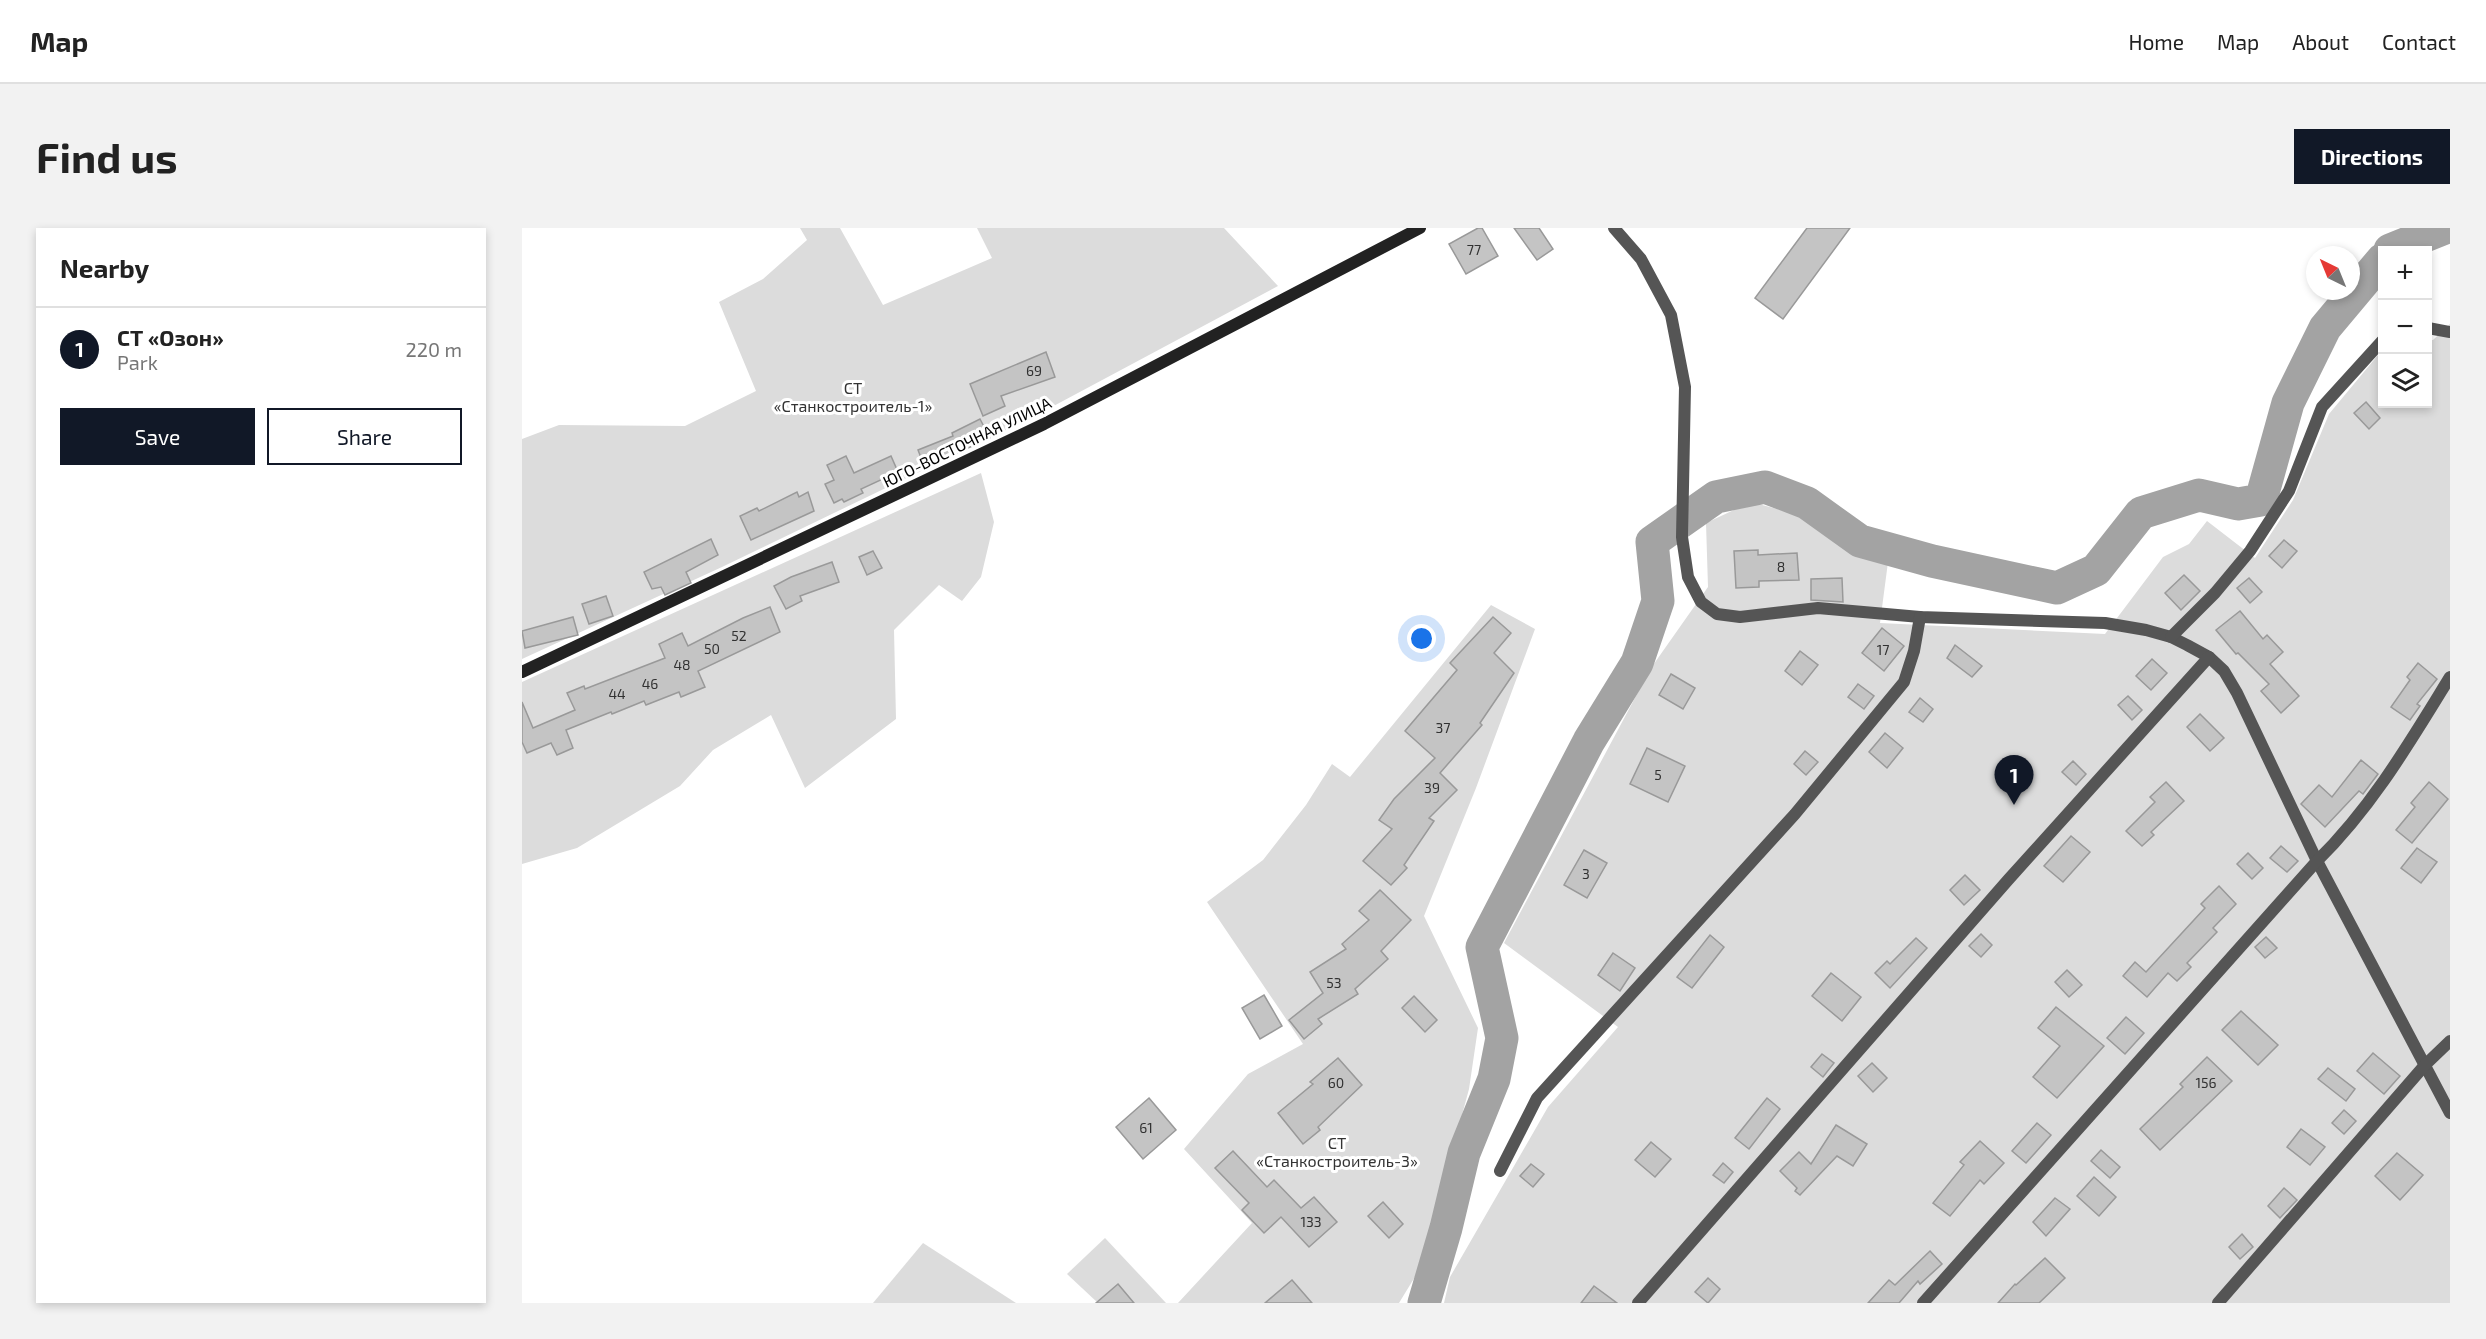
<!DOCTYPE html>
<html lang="en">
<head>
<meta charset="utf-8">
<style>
  body { margin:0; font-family:"Exo 2",sans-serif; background:#f2f2f2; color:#222 }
  .controls { position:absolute; right:18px; top:18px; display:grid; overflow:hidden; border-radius:0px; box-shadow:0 3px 9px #0003 }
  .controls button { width:54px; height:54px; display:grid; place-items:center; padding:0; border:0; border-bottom:2px solid #e0e0e0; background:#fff; color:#222; font:30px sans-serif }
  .compass { position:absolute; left:1784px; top:18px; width:54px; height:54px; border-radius:50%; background:#fff; box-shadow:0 3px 9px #0003; rotate:317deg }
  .you { position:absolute; left:900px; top:411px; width:21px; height:21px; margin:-15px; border:4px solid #fff; border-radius:50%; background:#1a73e8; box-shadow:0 0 0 9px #1a73e833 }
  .badge { display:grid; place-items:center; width:39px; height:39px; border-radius:50%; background:#111827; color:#fff; font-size:20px; font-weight:700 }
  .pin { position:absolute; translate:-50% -50px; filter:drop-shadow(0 2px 3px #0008) }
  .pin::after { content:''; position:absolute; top:32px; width:21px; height:18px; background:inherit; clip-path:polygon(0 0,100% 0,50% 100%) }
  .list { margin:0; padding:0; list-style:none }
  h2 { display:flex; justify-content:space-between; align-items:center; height:78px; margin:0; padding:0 24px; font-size:26px }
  h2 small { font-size:20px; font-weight:400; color:#767676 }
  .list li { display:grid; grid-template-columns:39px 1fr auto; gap:18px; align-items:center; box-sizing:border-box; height:84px; padding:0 24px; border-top:2px solid #e0e0e0 }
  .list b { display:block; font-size:22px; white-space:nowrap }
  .list p { margin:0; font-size:20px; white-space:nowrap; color:#767676 }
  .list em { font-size:20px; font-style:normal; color:#767676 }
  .actions { display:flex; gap:12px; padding:18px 24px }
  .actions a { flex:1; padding:14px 0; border:2px solid #111827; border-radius:0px; text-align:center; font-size:21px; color:#111827 }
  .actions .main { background:#111827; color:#fff }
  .icon { flex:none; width:33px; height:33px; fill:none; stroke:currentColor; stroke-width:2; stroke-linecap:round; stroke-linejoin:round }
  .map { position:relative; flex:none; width:1928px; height:1075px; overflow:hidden; border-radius:0px }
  header { display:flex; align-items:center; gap:36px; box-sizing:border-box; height:84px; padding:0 30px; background:#fff; border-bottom:2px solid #e0e0e0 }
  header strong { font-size:28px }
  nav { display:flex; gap:33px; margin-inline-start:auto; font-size:21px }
  .intro { display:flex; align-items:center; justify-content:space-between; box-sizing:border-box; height:144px; padding:0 36px }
  h1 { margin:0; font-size:42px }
  .button { padding:15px 27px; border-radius:0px; background:#111827; color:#fff; font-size:21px; font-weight:700 }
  main { display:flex; gap:36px; padding:0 36px }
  aside { flex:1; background:#fff; border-radius:0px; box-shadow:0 3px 9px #0003 }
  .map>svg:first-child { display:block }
  .garden { fill:#dcdcdc }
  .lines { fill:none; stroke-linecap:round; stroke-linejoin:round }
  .river { stroke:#a3a3a3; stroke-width:33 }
  .building { fill:#c4c4c4; stroke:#999; stroke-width:1.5 }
  .street { stroke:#555; stroke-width:12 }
  .secondary { stroke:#222; stroke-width:12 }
  .labels { text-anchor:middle; stroke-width:6; stroke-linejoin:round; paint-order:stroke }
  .number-label { font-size:14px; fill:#313131 }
  .park-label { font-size:16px; fill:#333; stroke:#fff }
  .street-label { font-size:16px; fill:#000; stroke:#fff }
</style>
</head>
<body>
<header>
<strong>Map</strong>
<nav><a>Home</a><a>Map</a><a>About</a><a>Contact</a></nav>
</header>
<div class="intro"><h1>Find us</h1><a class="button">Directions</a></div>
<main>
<aside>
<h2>Nearby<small></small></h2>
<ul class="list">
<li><span class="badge">1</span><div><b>СТ «Озон»</b><p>Park</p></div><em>220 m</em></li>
</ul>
<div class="actions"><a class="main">Save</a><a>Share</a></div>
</aside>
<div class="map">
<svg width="1928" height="1075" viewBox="0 0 1928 1075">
  <rect width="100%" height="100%" fill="#fff"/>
  <!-- garden -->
  <g class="garden">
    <path d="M 278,0 L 318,0 L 361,77 L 470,30 L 455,0 L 702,0 L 756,58 L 511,189 L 200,339 L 0,431 L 0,211 L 37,197 L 163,198 L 234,163 L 197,74 L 241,51 L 285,12 Z"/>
    <path d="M 1928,96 L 1928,1075 L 922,1075 L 928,1049 L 1026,879 L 1096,799 L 982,715 L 1129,440 L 1186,359 L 1184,295 L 1229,274 L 1278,287 L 1366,334 L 1358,395 L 1583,406 L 1641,329 L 1667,316 L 1685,293 L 1733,330 L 1771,272 L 1807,186 L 1856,127 L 1860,124 L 1860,176 L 1906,176 L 1906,112 L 1911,112 Z"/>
    <path d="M 459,245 L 472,294 L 459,349 L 440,373 L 417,357 L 372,402 L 374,491 L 283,560 L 249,487 L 191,522 L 158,558 L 55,620 L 0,636 L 0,454 Z"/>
    <path d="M 969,377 L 1013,401 L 954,560 L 902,688 L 956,800 L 947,861 L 899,1039 L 877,1075 L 656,1075 L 730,995 L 662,921 L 726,846 L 781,816 L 685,674 L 741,632 L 784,577 L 810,536 L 828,549 Z"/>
    <path d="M 583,1010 L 644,1075 L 576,1075 L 545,1046 Z"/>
    <path d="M 401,1015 L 494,1075 L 351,1075 Z"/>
  </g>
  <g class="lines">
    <!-- river -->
    <g class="river">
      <path d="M 1868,22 L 1923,0"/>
      <path d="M 902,1075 L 924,1000 L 942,925 L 972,851 L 980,810 L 960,719 L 1067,513 L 1115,435 L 1136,373 L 1130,314 L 1194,269 L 1243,259 L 1285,275 L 1338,313 L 1410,333 L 1535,360 L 1574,342 L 1619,285 L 1677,267 L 1716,276 L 1739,272 L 1766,175 L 1803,100 L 1860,32"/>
    </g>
  </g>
  <!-- building -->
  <g class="building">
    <path d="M 956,0 L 960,0 L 976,28 L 944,46 L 927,16 Z"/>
    <path d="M 992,0 L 1017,0 L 1031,21 L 1015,32 Z"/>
    <path d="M 1285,0 L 1328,0 L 1261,91 L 1233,70 Z"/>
    <path d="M 524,124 L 533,149 L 479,168 L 483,178 L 461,188 L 448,156 Z"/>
    <path d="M 1844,174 L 1858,190 L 1847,201 L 1832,185 Z"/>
    <path d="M 458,191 L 468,210 L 403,240 L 396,222 L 431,208 L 430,205 Z"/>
    <path d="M 324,228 L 332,245 L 369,228 L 376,244 L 339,261 L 341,265 L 322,274 L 320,271 L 312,275 L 303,256 L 312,252 L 305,237 Z"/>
    <path d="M 275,264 L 277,269 L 286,264 L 292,283 L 229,312 L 218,288 L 235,280 L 237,283 Z"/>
    <path d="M 189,311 L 196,327 L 164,344 L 169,355 L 143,367 L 139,359 L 130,361 L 122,344 Z"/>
    <path d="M 1762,312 L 1775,323 L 1760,340 L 1747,328 Z"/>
    <path d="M 1236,322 L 1236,327 L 1275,325 L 1277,352 L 1237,353 L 1237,359 L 1214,360 L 1212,323 Z"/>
    <path d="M 351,323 L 360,340 L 345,347 L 337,329 Z"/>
    <path d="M 310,334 L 317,354 L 278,368 L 280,373 L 264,381 L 252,358 L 269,349 Z"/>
    <path d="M 1662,347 L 1678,363 L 1659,382 L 1643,365 Z"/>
    <path d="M 1320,350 L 1321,374 L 1289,372 L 1289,351 Z"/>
    <path d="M 1727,350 L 1740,364 L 1728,375 L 1715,360 Z"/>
    <path d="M 84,368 L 91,388 L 67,396 L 60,376 Z"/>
    <path d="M 248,379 L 258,404 L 176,443 L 183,459 L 159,469 L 157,464 L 124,477 L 122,473 L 90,486 L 89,484 L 44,502 L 51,520 L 35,527 L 29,515 L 5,525 L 0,514 L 0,474 L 11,500 L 53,482 L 45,465 L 62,458 L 63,461 L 143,430 L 137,416 L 160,405 L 166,418 L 221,390 Z"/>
    <path d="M 1718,383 L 1741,411 L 1745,407 L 1761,424 L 1748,436 L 1777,468 L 1759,485 L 1739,463 L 1747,456 L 1716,425 L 1714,426 L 1694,402 Z"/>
    <path d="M 51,389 L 56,407 L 3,420 L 0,403 Z"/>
    <path d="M 971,389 L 989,405 L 972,425 L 992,445 L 958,495 L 960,497 L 918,545 L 935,562 L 907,590 L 912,593 L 882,637 L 885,640 L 869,657 L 841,633 L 870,601 L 857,592 L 872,571 L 913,530 L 883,503 L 935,442 L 928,435 Z"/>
    <path d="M 1360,400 L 1382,418 L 1362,443 L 1340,425 Z"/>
    <path d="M 1433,417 L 1460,438 L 1450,449 L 1425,430 Z"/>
    <path d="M 1278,423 L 1296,437 L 1280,457 L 1263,443 Z"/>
    <path d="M 1630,431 L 1645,445 L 1629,462 L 1614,448 Z"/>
    <path d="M 1896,435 L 1915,451 L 1895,476 L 1898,478 L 1888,492 L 1869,479 L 1888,452 L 1885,449 Z"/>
    <path d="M 1149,446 L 1173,460 L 1161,481 L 1137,467 Z"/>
    <path d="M 1336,456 L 1352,468 L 1342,481 L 1326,469 Z"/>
    <path d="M 1606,468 L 1620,482 L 1610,492 L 1596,477 Z"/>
    <path d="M 1398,470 L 1411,481 L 1401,494 L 1387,484 Z"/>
    <path d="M 1678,486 L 1702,510 L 1688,523 L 1665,499 Z"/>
    <path d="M 1363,505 L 1381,520 L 1365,540 L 1347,524 Z"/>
    <path d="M 1125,520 L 1163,538 L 1146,574 L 1108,556 Z"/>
    <path d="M 1283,523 L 1296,534 L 1284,547 L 1272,536 Z"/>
    <path d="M 1839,532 L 1856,546 L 1841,566 L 1837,563 L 1803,599 L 1779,576 L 1797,557 L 1810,569 Z"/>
    <path d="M 1551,533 L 1564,546 L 1554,557 L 1540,544 Z"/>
    <path d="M 1644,554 L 1662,573 L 1629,604 L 1632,607 L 1620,618 L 1604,603 L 1633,574 L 1628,569 Z"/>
    <path d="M 1907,554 L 1926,571 L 1890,615 L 1874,602 L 1893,579 L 1889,575 Z"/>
    <path d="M 1549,608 L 1568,624 L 1541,654 L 1522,638 Z"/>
    <path d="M 1759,618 L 1776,633 L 1765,644 L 1748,630 Z"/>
    <path d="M 1895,620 L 1915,634 L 1899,655 L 1879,640 Z"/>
    <path d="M 1062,622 L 1085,635 L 1065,670 L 1042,657 Z"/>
    <path d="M 1726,625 L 1741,640 L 1730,651 L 1715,636 Z"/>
    <path d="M 1443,647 L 1458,662 L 1442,677 L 1428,662 Z"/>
    <path d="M 1697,658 L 1714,676 L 1691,700 L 1695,704 L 1665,735 L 1669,739 L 1655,753 L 1646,745 L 1625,769 L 1601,748 L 1613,734 L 1624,744 L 1683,680 L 1679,676 Z"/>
    <path d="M 858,662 L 889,692 L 859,723 L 866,731 L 833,761 L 836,766 L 796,791 L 800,796 L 782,811 L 767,792 L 801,765 L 788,744 L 824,721 L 820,716 L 847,692 L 837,683 Z"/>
    <path d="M 1459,706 L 1470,717 L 1459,729 L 1447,718 Z"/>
    <path d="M 1188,707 L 1202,719 L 1170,760 L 1155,749 Z"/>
    <path d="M 1744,709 L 1755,720 L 1743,730 L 1733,719 Z"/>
    <path d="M 1394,710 L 1405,720 L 1368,760 L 1353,745 L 1365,733 L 1368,736 Z"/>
    <path d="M 1091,725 L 1113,740 L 1098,763 L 1076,747 Z"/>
    <path d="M 1545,742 L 1560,757 L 1547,769 L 1533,754 Z"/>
    <path d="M 1309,745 L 1339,769 L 1320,793 L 1290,768 Z"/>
    <path d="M 742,767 L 760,798 L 738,811 L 720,780 Z"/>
    <path d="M 892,768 L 915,792 L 903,804 L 880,780 Z"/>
    <path d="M 1534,779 L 1582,818 L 1535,870 L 1511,849 L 1538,818 L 1516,800 Z"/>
    <path d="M 1719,783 L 1756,817 L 1736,837 L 1700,802 Z"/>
    <path d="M 1604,789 L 1622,805 L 1603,826 L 1585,810 Z"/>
    <path d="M 1851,825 L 1878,848 L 1862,866 L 1835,843 Z"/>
    <path d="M 1300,826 L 1312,835 L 1301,849 L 1289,839 Z"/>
    <path d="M 1685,829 L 1710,853 L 1638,922 L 1618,901 L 1661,859 L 1658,856 Z"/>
    <path d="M 816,830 L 840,857 L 796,899 L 798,902 L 781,916 L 756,885 L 791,856 L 788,854 Z"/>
    <path d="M 1350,835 L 1365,850 L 1351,864 L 1336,848 Z"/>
    <path d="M 1806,840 L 1833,861 L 1824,873 L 1796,851 Z"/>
    <path d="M 627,870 L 654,902 L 621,931 L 594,899 Z"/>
    <path d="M 1245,870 L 1258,881 L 1227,921 L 1213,910 Z"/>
    <path d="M 1822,882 L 1834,893 L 1822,906 L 1810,895 Z"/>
    <path d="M 1515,895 L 1529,907 L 1504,935 L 1490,923 Z"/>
    <path d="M 1314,897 L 1345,916 L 1331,938 L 1315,928 L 1278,967 L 1273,963 L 1275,960 L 1258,943 L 1277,924 L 1289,936 Z"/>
    <path d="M 1779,901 L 1803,919 L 1788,937 L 1765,919 Z"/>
    <path d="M 1458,913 L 1482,935 L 1462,956 L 1458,952 L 1428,988 L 1411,975 L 1442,937 L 1438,934 Z"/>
    <path d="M 1129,914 L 1149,931 L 1133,949 L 1113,932 Z"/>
    <path d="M 1579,922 L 1598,939 L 1588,950 L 1569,933 Z"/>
    <path d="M 711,923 L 745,959 L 752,952 L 779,980 L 792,969 L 815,994 L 787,1019 L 759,989 L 742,1005 L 720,982 L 727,975 L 693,940 Z"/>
    <path d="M 1875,925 L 1901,947 L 1878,972 L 1853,948 Z"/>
    <path d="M 1201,935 L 1211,944 L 1202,955 L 1191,947 Z"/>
    <path d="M 1009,936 L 1022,946 L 1011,959 L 998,948 Z"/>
    <path d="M 1572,949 L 1594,969 L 1577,988 L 1555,968 Z"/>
    <path d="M 1762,960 L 1775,972 L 1758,990 L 1746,978 Z"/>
    <path d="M 1533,970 L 1548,981 L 1524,1008 L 1511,994 Z"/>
    <path d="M 861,974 L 881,996 L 867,1010 L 846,988 Z"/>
    <path d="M 1720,1006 L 1731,1019 L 1718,1031 L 1707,1019 Z"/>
    <path d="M 1408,1023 L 1420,1036 L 1398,1056 L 1396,1053 L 1377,1075 L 1346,1075 L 1367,1052 L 1373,1057 Z"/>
    <path d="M 1523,1030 L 1543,1050 L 1517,1075 L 1476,1075 L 1493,1056 L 1494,1057 Z"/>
    <path d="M 1186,1050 L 1198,1061 L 1186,1075 L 1173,1064 Z"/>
    <path d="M 770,1052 L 790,1075 L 743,1075 Z"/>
    <path d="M 596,1056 L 612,1075 L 574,1075 Z"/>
    <path d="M 1072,1058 L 1095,1075 L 1059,1075 Z"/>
  </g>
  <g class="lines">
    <!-- street -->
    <g class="street">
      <path d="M 1092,0 L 1119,31 L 1149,87 L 1163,159 L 1160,309 L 1166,349 L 1179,374 L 1195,386 L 1218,389 L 1296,380 L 1398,389 L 1583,395 L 1624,402 L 1649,409 L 1665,417 L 1687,429 L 1702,443 L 1715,465 L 1795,633 L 1928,885"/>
      <path d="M 1906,100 L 1928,104"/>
      <path d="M 1649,409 L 1693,365 L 1728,323 L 1767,263 L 1800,179 L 1860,113"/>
      <path d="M 978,943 L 1015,870 L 1273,586 L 1382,454 L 1392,423 L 1398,389"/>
      <path d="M 1116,1075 L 1486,652 L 1687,429"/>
      <path d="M 1401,1075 L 1795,633 C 1850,579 1888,514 1928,449"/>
      <path d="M 1696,1075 L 1903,837 L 1928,813"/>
    </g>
    <!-- secondary -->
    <path class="secondary" d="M 0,444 L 522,196 L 898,0"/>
  </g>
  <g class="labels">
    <!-- number labels -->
    <g class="number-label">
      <text x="952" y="27">77</text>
      <text x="512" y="148">69</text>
      <text x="1259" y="344">8</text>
      <text x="217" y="413">52</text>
      <text x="190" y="426">50</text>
      <text x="1361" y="427">17</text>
      <text x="160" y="442">48</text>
      <text x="128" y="461">46</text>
      <text x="95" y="471">44</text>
      <text x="921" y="505">37</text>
      <text x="1136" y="552">5</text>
      <text x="910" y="565">39</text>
      <text x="1064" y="651">3</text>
      <text x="812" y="760">53</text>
      <text x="814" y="860">60</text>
      <text x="1684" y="860">156</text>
      <text x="624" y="905">61</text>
      <text x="789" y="999">133</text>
    </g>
    <!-- park labels -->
    <g class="park-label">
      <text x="331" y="166">СТ<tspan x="331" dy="18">«Станкостроитель-1»</tspan></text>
      <text x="815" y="921">СТ<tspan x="815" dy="18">«Станкостроитель-3»</tspan></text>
    </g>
    <!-- street labels -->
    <g class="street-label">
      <text transform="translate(445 214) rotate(-26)" y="6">ЮГО-ВОСТОЧНАЯ УЛИЦА</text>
    </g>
  </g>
</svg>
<div class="controls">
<button>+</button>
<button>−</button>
<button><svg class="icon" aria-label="layers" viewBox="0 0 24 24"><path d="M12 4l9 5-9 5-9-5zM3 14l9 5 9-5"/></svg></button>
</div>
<svg class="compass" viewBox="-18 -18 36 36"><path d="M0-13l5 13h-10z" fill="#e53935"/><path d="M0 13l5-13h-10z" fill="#767676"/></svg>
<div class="you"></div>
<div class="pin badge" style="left:1492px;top:577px">1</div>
</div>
</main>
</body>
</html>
